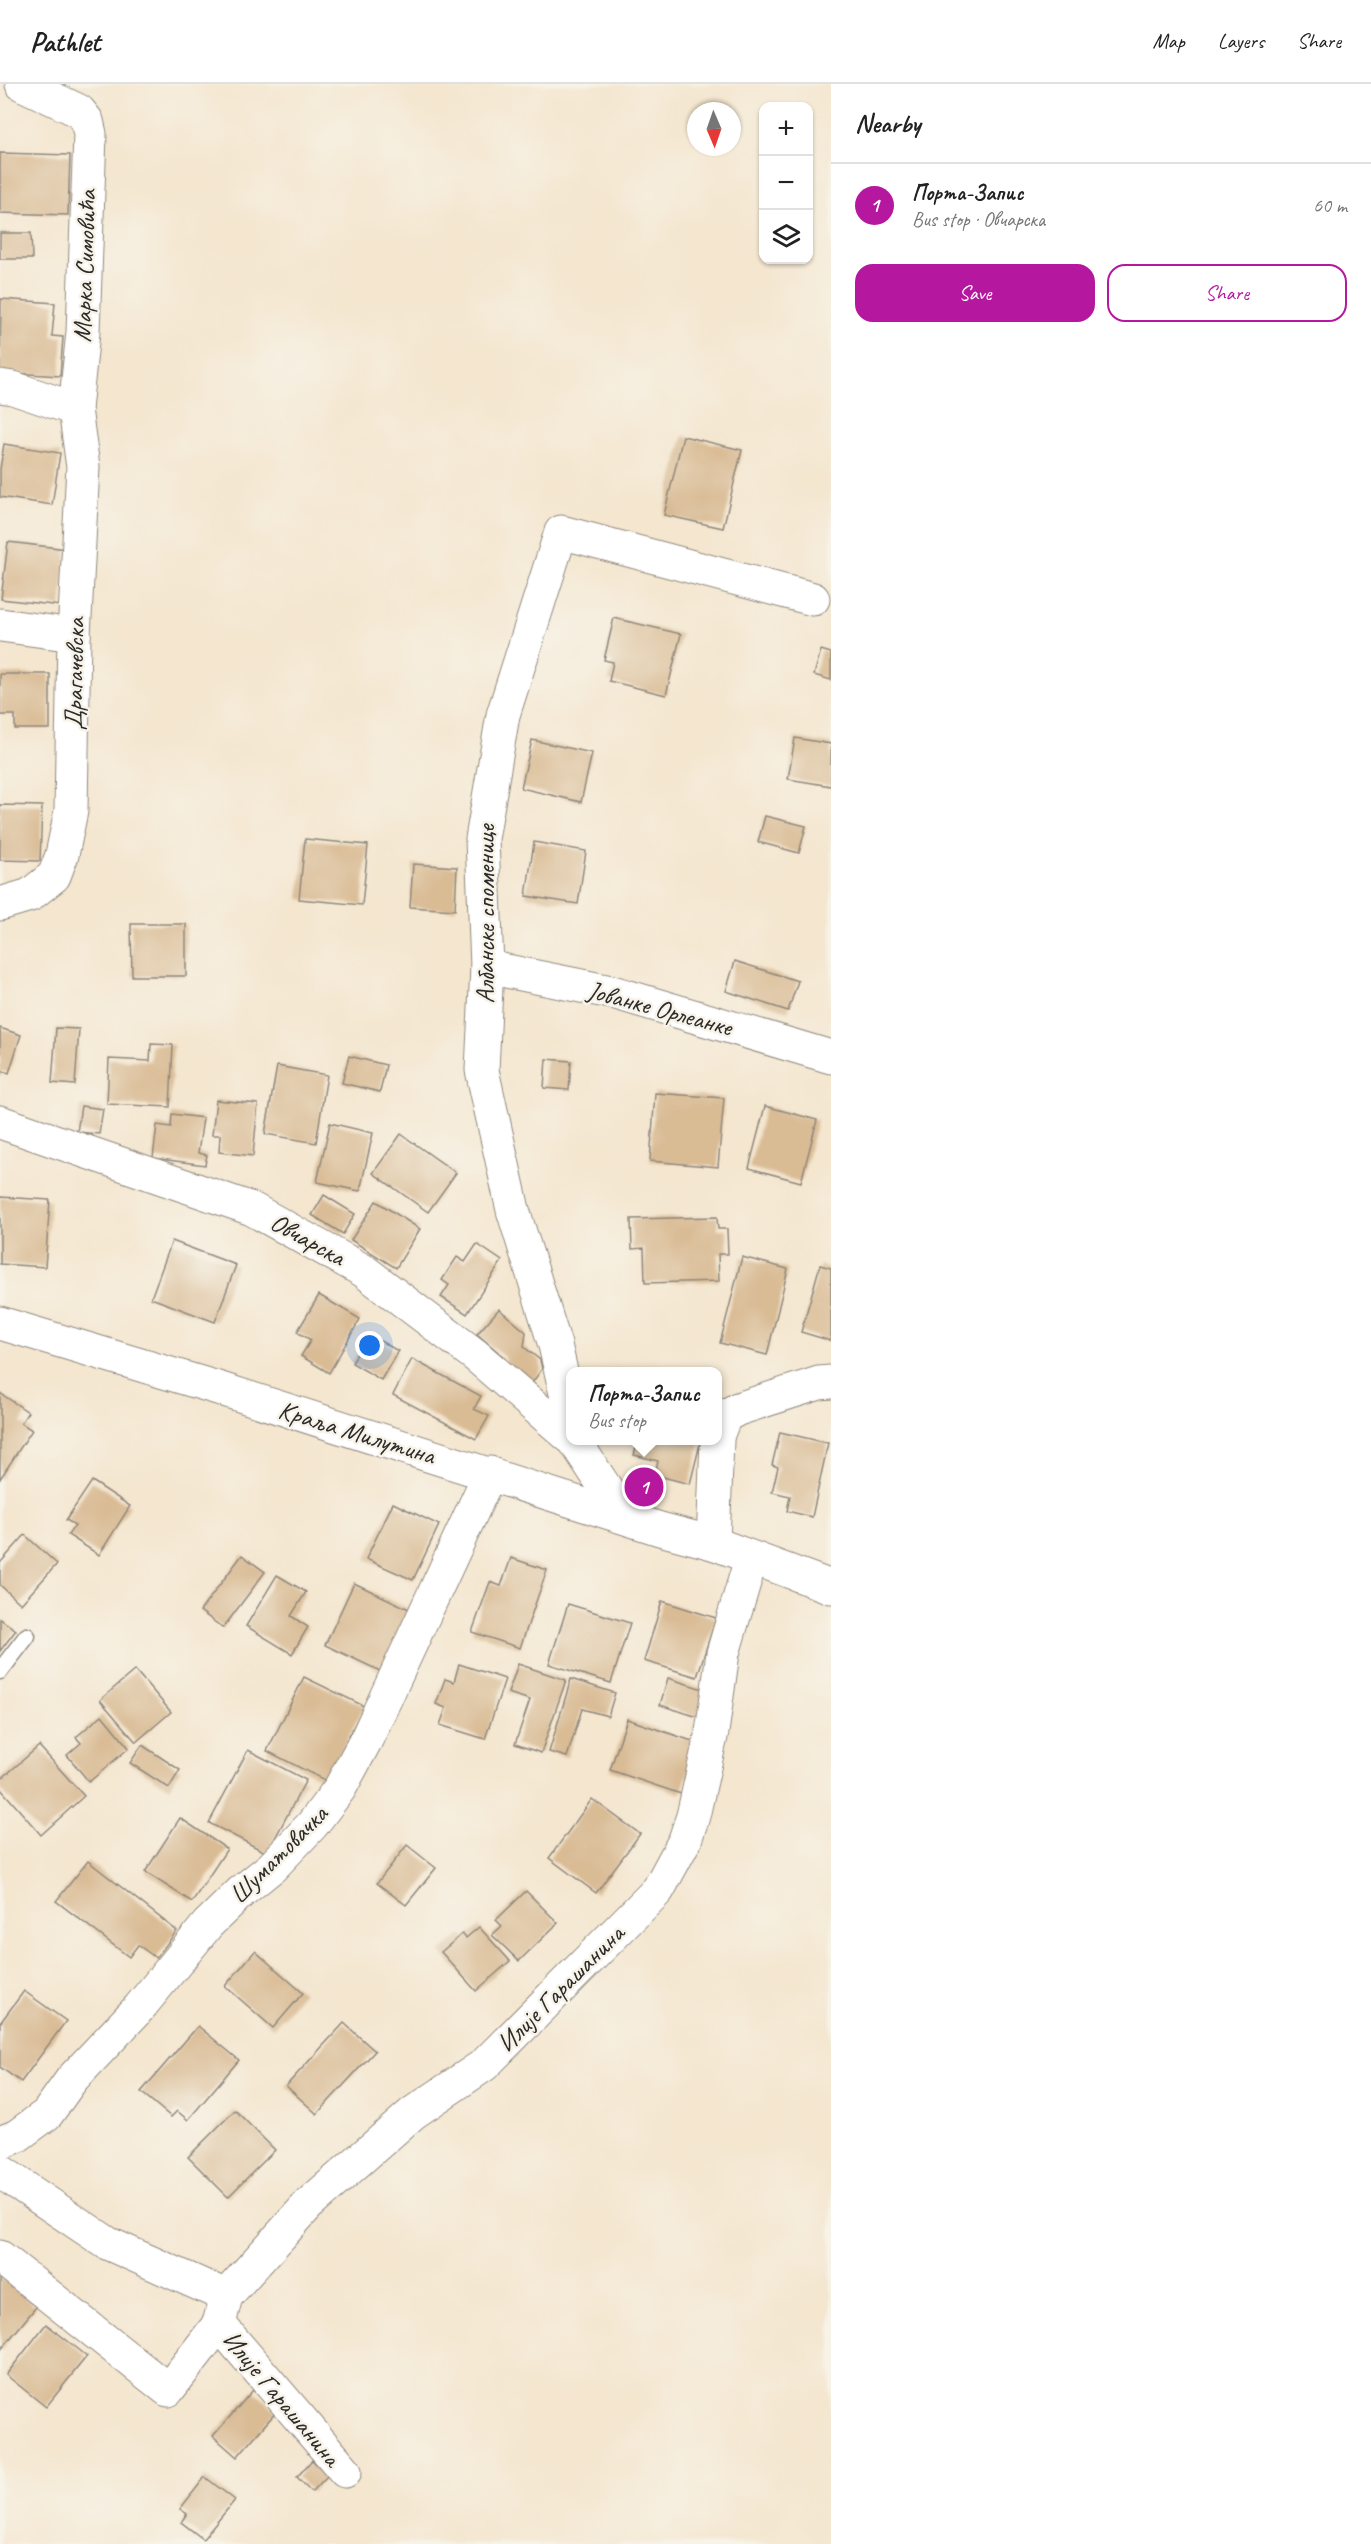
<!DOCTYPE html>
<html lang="en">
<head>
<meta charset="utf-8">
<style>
  body { margin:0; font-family:Caveat,sans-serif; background:#f2f2f2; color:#222 }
  .controls { position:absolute; right:18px; top:18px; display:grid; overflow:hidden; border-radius:12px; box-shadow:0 2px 4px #0004 }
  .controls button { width:54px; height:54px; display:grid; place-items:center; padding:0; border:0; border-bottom:2px solid #e0e0e0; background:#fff; color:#222; font:30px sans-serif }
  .compass { position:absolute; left:687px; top:18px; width:54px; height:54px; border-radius:50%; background:#fff; box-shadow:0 2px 4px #0004; rotate:178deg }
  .you { position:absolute; left:370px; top:1262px; width:21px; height:21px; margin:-15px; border:4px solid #fff; border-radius:50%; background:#1a73e8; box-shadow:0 0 0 9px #1a73e833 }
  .badge { display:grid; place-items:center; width:39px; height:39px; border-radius:50%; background:#b5179e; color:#fff; font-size:20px; font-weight:700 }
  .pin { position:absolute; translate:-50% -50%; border:3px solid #fff; box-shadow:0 2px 6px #0006 }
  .popup { position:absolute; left:566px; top:1283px; width:156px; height:78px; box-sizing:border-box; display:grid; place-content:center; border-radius:12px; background:#fff; filter:drop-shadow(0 2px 4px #0005); font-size:20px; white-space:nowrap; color:#767676 }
  .popup b { font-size:22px; color:#222 }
  .popup::after { content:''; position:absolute; left:50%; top:100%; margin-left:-12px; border:12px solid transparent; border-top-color:#fff }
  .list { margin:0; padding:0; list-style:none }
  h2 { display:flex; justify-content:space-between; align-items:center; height:78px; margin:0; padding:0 24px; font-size:26px }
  h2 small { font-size:20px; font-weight:400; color:#767676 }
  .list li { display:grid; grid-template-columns:39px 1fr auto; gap:18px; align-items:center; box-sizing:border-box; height:84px; padding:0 24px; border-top:2px solid #e0e0e0 }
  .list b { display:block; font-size:22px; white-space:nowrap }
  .list p { margin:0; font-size:20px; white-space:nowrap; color:#767676 }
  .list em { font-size:20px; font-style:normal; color:#767676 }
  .actions { display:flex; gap:12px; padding:18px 24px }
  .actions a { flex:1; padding:14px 0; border:2px solid #b5179e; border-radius:18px; text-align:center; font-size:21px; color:#b5179e }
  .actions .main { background:#b5179e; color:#fff }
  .icon { flex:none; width:33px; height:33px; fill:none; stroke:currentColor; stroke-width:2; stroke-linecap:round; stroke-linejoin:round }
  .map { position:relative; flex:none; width:831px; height:2460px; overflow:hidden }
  header { display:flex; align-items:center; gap:36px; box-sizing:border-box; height:84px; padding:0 30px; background:#fff; border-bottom:2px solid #e0e0e0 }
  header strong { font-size:28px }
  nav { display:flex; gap:33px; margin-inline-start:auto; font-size:21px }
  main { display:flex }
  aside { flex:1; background:#fff }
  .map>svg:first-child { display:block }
  .building { fill:#d9bb94 }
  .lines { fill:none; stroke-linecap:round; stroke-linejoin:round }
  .service-casing { stroke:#90887d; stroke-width:19 }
  .minor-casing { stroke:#90887d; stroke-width:35 }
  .tertiary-casing { stroke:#90887d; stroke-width:35 }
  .service { stroke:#fff; stroke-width:16 }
  .minor { stroke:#fff; stroke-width:33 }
  .tertiary { stroke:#fff; stroke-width:33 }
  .labels { text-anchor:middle; stroke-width:5; stroke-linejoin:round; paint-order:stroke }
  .street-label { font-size:26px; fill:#2b2b2b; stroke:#f7f3e8 }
</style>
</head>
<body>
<header>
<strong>Pathlet</strong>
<nav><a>Map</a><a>Layers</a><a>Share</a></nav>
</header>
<main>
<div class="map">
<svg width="831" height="2460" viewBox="0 0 831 2460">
  <rect width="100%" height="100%" fill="#f7f3e8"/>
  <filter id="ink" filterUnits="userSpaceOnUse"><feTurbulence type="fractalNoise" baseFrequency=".0167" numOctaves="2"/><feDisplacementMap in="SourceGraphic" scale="12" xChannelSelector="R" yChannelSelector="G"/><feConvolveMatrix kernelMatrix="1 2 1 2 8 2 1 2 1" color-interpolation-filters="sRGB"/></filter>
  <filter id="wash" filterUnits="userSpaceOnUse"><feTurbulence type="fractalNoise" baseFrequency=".008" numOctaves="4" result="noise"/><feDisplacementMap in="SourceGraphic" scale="24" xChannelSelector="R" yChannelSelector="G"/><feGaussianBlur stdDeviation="1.35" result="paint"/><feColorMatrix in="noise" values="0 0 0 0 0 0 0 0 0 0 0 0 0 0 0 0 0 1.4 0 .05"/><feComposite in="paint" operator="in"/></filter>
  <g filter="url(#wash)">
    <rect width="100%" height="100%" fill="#f4e6cf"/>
    <g id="blocks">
      <!-- building -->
      <g class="building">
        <path d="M 0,69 L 70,71 L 68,131 L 0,129 Z"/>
        <path d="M 0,149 L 31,149 L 32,175 L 0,175 Z"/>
        <path d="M 1,215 L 55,219 L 52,252 L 63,253 L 60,292 L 0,288 Z"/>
        <path d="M 683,352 L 742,366 L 723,444 L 664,431 Z"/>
        <path d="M 4,360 L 60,369 L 52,421 L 0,413 L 0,385 Z"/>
        <path d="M 8,458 L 67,465 L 61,522 L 1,515 Z"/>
        <path d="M 614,534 L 681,550 L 666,611 L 609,597 L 613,578 L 604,576 Z"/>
        <path d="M 821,566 L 831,569 L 831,596 L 814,591 Z"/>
        <path d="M 0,590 L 50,590 L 50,645 L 15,645 L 15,631 L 0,631 Z"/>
        <path d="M 795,654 L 831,660 L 831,702 L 788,695 Z"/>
        <path d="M 532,656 L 592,669 L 581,718 L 521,704 Z"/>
        <path d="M 0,721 L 42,722 L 40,777 L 0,776 Z"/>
        <path d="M 765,732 L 806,742 L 799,769 L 758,758 Z"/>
        <path d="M 305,755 L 368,761 L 362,821 L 299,815 Z"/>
        <path d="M 534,758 L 586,767 L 578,820 L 526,812 Z"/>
        <path d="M 413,780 L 457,783 L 455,826 L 410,823 Z"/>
        <path d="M 131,840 L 186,840 L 186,892 L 132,892 Z"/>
        <path d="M 735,877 L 798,897 L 788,927 L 726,907 Z"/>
        <path d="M 0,944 L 21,951 L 9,989 L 2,987 L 0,993 Z"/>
        <path d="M 56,944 L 79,945 L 75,1001 L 52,999 Z"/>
        <path d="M 151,960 L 173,961 L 170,1023 L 107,1020 L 109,975 L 150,977 Z"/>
        <path d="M 349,972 L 386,981 L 380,1008 L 342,999 Z"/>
        <path d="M 546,975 L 571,977 L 569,1006 L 544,1004 Z"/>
        <path d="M 277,982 L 327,991 L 316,1059 L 265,1050 Z"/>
        <path d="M 655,1009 L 724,1014 L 718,1083 L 650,1077 Z"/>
        <path d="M 216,1016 L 258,1020 L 253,1072 L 219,1068 L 220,1051 L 212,1051 Z"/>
        <path d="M 81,1022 L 103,1025 L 99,1050 L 77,1048 Z"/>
        <path d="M 765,1022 L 817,1036 L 801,1098 L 749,1084 Z"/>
        <path d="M 172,1030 L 203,1034 L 198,1069 L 207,1071 L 205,1081 L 153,1074 L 157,1041 L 171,1043 Z"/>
        <path d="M 330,1039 L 373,1049 L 360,1107 L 317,1098 Z"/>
        <path d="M 401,1050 L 456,1089 L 428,1128 L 373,1089 Z"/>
        <path d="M 324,1111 L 355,1130 L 343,1150 L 312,1131 Z"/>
        <path d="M 0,1113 L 50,1116 L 45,1183 L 0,1180 Z"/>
        <path d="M 376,1117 L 420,1145 L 396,1184 L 351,1156 Z"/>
        <path d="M 717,1133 L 718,1145 L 727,1145 L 728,1170 L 718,1170 L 719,1197 L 645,1199 L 644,1164 L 632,1165 L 631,1135 Z"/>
        <path d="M 172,1157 L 236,1181 L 215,1238 L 151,1214 Z"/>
        <path d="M 477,1160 L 502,1177 L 467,1230 L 441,1213 L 449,1201 L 442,1196 L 457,1173 L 465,1178 Z"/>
        <path d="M 742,1173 L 788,1185 L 767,1271 L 720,1259 Z"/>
        <path d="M 820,1181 L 831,1184 L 831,1257 L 801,1248 Z"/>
        <path d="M 319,1211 L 360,1235 L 329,1289 L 301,1272 L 311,1256 L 297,1248 Z"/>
        <path d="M 499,1225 L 526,1248 L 524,1263 L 540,1276 L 542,1285 L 532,1299 L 506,1280 L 505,1274 L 477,1250 Z"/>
        <path d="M 368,1250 L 398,1267 L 381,1296 L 352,1279 Z"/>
        <path d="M 412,1275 L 481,1312 L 474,1325 L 489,1332 L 476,1355 L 393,1311 Z"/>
        <path d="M 0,1309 L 28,1328 L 21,1339 L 32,1346 L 0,1395 Z"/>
        <path d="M 780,1348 L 828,1359 L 812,1433 L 787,1427 L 790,1412 L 772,1408 L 778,1383 L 772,1381 Z"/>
        <path d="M 638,1356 L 701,1356 L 690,1400 L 655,1391 L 658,1377 L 634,1371 Z"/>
        <path d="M 92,1397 L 130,1422 L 99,1471 L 68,1451 L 75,1441 L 66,1436 Z"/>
        <path d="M 393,1419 L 439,1441 L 413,1496 L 366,1475 Z"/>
        <path d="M 25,1451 L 57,1480 L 21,1520 L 0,1501 L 0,1479 Z"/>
        <path d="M 242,1471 L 265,1488 L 223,1544 L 200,1527 Z"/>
        <path d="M 511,1474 L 547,1486 L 520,1564 L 472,1548 L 490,1498 L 501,1502 Z"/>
        <path d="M 277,1491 L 306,1508 L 291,1532 L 308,1543 L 292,1570 L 246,1542 Z"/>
        <path d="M 354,1499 L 409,1525 L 380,1587 L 325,1561 Z"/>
        <path d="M 662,1517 L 716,1534 L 697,1593 L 644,1577 Z"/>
        <path d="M 568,1520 L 630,1539 L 611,1599 L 549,1580 Z"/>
        <path d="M 0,1535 L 16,1546 L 0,1567 Z"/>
        <path d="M 459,1580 L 505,1595 L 485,1655 L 440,1641 L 446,1624 L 436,1620 L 445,1595 L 454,1598 Z"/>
        <path d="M 518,1580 L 566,1596 L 541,1669 L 515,1660 L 530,1616 L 508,1609 Z"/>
        <path d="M 135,1586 L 171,1628 L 136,1658 L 100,1616 Z"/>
        <path d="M 304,1593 L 364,1622 L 326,1697 L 267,1667 Z"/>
        <path d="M 668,1594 L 706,1606 L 698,1633 L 660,1621 Z"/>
        <path d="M 571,1595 L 615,1609 L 608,1632 L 582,1625 L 567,1673 L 549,1668 Z"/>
        <path d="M 102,1631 L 129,1664 L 89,1698 L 67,1671 L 81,1659 L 76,1653 Z"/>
        <path d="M 627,1635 L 698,1659 L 681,1710 L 610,1686 Z"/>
        <path d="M 142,1661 L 180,1686 L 169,1704 L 130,1679 Z"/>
        <path d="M 39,1662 L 84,1712 L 41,1751 L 0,1704 L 0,1696 Z"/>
        <path d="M 248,1666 L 306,1696 L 267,1769 L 209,1739 Z"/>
        <path d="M 592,1715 L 640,1750 L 596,1809 L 549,1774 Z"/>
        <path d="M 180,1734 L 227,1765 L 192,1818 L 145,1788 Z"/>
        <path d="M 407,1761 L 436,1784 L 406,1821 L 377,1799 Z"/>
        <path d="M 88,1777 L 177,1847 L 156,1874 L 138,1861 L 129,1873 L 56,1817 Z"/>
        <path d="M 526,1807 L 558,1839 L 519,1877 L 492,1851 L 502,1842 L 496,1836 Z"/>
        <path d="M 479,1843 L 510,1877 L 476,1907 L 441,1868 L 462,1850 L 466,1854 Z"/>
        <path d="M 255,1867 L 303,1909 L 273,1944 L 225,1902 Z"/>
        <path d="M 24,1907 L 66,1937 L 21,1998 L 0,1983 L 0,1939 Z"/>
        <path d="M 344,1939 L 375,1967 L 317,2030 L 286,2002 Z"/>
        <path d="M 198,1942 L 239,1976 L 188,2036 L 177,2027 L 171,2033 L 141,2008 Z"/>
        <path d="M 235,2026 L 275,2066 L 228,2113 L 188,2073 Z"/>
        <path d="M 0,2193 L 36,2223 L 0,2267 Z"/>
        <path d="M 46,2240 L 87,2272 L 46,2323 L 6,2291 Z"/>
        <path d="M 253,2306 L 277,2327 L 237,2373 L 213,2352 Z"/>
        <path d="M 312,2376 L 328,2391 L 312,2408 L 297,2393 Z"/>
        <path d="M 205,2393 L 235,2416 L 203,2455 L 181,2438 L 187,2430 L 180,2425 Z"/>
      </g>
    </g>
  </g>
  <g filter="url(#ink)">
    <use href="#blocks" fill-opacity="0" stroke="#90887d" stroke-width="1.5"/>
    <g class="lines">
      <!-- service casing -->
      <g class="service-casing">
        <path id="service" d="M 0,1587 L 27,1552"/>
      </g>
      <!-- minor casing -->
      <g class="minor-casing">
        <g id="minor">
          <path d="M 0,302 L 13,304 L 75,325"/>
          <path d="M 0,541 L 74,551"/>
          <path d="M 0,820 L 30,811 L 54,792 L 62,771 L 71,727 L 74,551 L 83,383 L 75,325 L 83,248 L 90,50 L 87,37 L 79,27 L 22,0"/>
          <path d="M 487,883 L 616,909 L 831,973"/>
          <path d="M 0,1038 L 252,1125 L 364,1187 L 475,1271 L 570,1353"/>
          <path d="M 570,1327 L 555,1261 L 513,1126 L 482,986 L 487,883 L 482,755 L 503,631 L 561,448 L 813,515"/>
          <path d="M 718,1350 L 725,1332 L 738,1325 L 819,1299 L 831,1298"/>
          <path d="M 574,1356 L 624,1432"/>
          <path d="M 713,1459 L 717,1356"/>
          <path d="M 0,2059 L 17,2052 L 47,2030 L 72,1995 L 139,1924 L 208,1840 L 241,1808 L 272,1783 L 312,1741 L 340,1704 L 367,1654 L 490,1389"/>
          <path d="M 0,2087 L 107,2159 L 226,2212"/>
          <path d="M 0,2173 L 168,2306 L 219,2240"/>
          <path d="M 345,2387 L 219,2240 L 226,2212 L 309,2120 L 413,2029 L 484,1981 L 658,1806 L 685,1756 L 693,1732 L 712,1648 L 723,1569 L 751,1475"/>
        </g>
      </g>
      <!-- tertiary casing -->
      <g class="tertiary-casing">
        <path id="tertiary" d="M 0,1239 L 221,1305 L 660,1445 L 713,1459 L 831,1503"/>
      </g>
      <!-- service -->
      <use href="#service" class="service"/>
      <!-- minor -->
      <use href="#minor" class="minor"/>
      <!-- tertiary -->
      <use href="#tertiary" class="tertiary"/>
    </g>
  </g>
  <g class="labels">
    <!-- street labels -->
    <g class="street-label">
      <text transform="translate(84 182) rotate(-88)" y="9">Марка Симовића</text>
      <text transform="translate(74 590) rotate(-89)" y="9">Драгачевска</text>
      <text transform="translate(485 830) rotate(-90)" y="9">Албанске споменице</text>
      <text transform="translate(660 924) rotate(15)" y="9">Јованке Орлеанке</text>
      <text transform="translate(308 1155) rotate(29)" y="9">Овчарска</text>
      <text transform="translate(357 1348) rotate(17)" y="9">Краља Милутина</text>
      <text transform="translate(278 1770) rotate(-45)" y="9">Шуматовачка</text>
      <text transform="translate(560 1904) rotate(-45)" y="9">Илије Гарашанина</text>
      <text transform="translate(282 2314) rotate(50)" y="9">Илије Гарашанина</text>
    </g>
  </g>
</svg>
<div class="controls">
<button>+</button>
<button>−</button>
<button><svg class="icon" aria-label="layers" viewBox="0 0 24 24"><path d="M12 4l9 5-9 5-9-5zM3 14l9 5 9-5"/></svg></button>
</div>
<svg class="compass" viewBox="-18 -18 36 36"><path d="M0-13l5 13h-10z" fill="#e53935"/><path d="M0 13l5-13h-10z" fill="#767676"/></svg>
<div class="you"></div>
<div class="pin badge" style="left:644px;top:1403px">1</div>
<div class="popup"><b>Порта-Запис</b>Bus stop</div>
</div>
<aside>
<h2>Nearby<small></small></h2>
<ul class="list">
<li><span class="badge">1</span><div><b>Порта-Запис</b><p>Bus stop · Овчарска</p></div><em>60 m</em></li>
</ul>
<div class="actions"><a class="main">Save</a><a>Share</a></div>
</aside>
</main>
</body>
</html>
